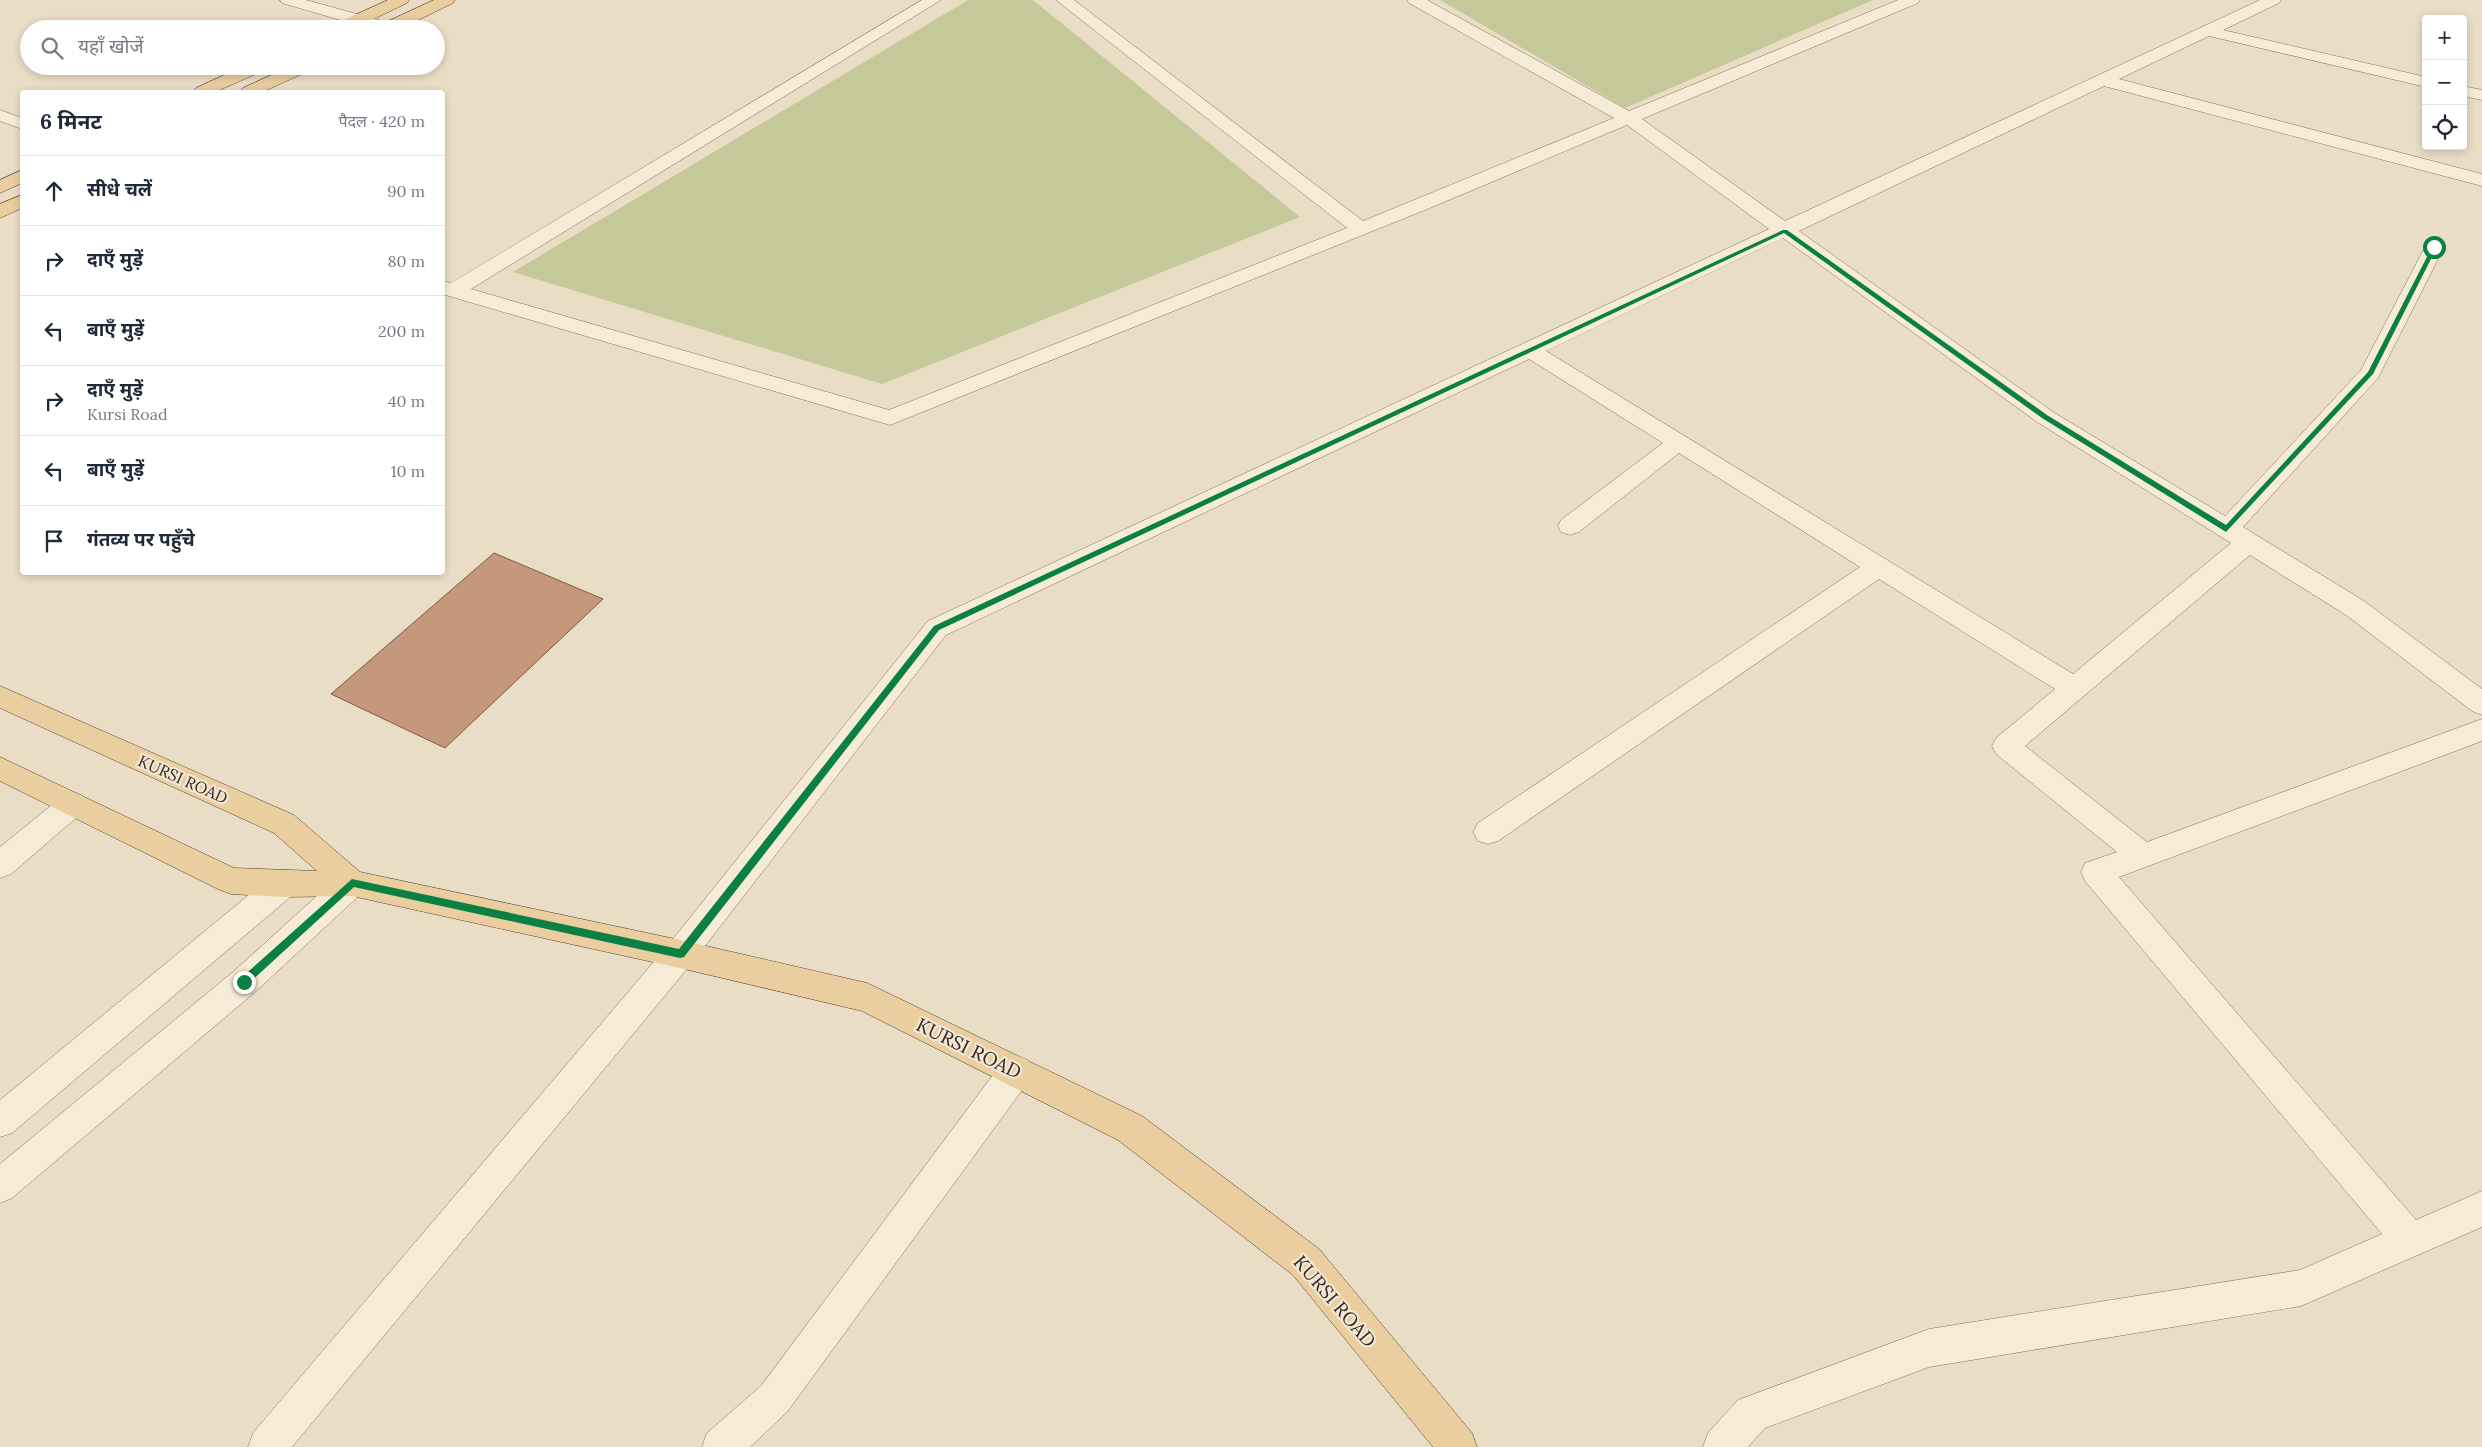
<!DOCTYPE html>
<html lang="hi">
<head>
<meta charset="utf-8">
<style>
  body { margin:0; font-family:Lora,"Noto Sans Devanagari",serif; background:#f2f2f3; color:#1f2937 }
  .controls { position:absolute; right:15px; top:15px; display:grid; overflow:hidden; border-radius:5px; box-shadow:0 2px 8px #0003 }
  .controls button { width:45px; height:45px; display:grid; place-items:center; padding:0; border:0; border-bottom:1px solid #e0e1e3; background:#fff; color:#1f2937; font:25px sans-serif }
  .stop { position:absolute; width:15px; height:15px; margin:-11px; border:4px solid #0b8043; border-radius:50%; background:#fff }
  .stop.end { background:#0b8043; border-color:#fff; box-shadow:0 1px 5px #0008 }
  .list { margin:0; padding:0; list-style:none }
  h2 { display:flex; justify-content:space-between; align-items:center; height:65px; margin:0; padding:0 20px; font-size:21px }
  h2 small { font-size:16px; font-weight:400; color:#747a83 }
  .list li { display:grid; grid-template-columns:32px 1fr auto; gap:15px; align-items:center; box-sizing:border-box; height:70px; padding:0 20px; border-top:1px solid #e0e1e3 }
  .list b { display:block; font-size:19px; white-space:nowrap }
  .list p { margin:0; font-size:16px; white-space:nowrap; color:#747a83 }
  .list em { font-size:16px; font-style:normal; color:#747a83 }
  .icon { flex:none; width:28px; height:28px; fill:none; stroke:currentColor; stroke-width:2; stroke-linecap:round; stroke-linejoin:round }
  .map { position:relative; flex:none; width:2482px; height:1447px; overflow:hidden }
  .search { position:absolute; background:#fff; box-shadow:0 2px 8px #0003; left:20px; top:20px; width:425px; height:55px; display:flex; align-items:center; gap:12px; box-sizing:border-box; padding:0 18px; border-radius:28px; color:#747a83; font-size:19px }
  .panel { position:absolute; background:#fff; box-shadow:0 2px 8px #0003; left:20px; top:90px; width:425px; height:485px; border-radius:5px }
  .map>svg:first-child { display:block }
  .green { fill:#c5c899 }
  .building { fill:#c5977d; stroke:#815844 }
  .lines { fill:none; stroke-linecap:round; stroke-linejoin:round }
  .minor-casing { stroke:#846f5c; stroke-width:1 }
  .major-casing { stroke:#523e30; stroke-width:1 }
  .minor { fill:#f6ebd7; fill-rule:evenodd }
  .major { fill:#ebce9f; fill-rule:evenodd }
  .route { fill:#0b8043 }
  .labels { text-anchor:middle; stroke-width:4.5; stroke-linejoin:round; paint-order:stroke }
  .street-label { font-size:16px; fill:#35281f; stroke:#f2e7d4 }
  .near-street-label { font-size:19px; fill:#35281f; stroke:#f2e7d4 }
</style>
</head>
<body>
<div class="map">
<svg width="2482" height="1447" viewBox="0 0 2482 1447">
  <rect width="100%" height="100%" fill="#eaddc5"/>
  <!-- green -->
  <g class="green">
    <path d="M 968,0 L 1033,0 L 1300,217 L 882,384 L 513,272 Z"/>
    <path d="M 1440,0 L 1873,0 L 1625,108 Z"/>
  </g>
  <!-- building -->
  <path class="building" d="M 494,553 L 603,599 L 445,748 L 331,694 Z"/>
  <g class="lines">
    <!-- minor casing -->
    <g class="minor-casing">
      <g id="minor">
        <path d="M 280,0 L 306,0 L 393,24 L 395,28 L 371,29 L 282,3 Z"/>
        <path d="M 922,0 L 941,0 L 471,289 L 889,410 L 1347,228 L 1056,0 L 1074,0 L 1363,221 L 1614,118 L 1409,3 L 1407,0 L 1427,0 L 1629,111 L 1898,0 L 1920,0 L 1918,3 L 1642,119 L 1785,221 L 2260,0 L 2281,0 L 2279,3 L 2223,30 L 2426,77 L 2426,87 L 2209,36 L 2119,79 L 2482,174 L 2482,186 L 2104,86 L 1799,231 L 2053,412 L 2225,516 L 2361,370 L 2427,243 L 2434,241 L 2441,243 L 2444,247 L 2378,378 L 2243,527 L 2364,601 L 2482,689 L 2482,715 L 2472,711 L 2346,615 L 2250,555 L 2025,746 L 2147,842 L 2482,719 L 2482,741 L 2119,877 L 2416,1220 L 2482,1191 L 2482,1227 L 2301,1306 L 1929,1367 L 1765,1428 L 1748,1447 L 1703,1447 L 1708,1433 L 1738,1400 L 1929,1329 L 2300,1270 L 2382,1234 L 2085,881 L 2081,872 L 2085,863 L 2117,852 L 1996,754 L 1992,746 L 1996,738 L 2055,689 L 1879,579 L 1498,841 L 1488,844 L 1478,841 L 1473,832 L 1478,823 L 1860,567 L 1679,453 L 1579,532 L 1570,535 L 1561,532 L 1558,526 L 1561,520 L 1663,443 L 1529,359 L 946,635 L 691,964 L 292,1447 L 248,1447 L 253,1433 L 669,944 L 928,621 L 1769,229 L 1627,125 L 1430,208 L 890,425 L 442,294 L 442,281 L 451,283 ZM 1783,238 L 2037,422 L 2231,543 L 2073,674 L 1546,351 Z"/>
        <path d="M 2463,86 L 2482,90 L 2482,100 L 2463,96 Z"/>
        <path d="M 0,110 L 22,118 L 22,129 L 0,121 Z"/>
        <path d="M 73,792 L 83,796 L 87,804 L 83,812 L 11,874 L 0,878 L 0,847 L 63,796 Z"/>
        <path d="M 352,870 L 363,874 L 367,883 L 363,892 L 255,992 L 12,1198 L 0,1203 L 0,1164 L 233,972 L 341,874 Z"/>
        <path d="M 284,871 L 295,875 L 299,884 L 295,893 L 12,1133 L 0,1137 L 0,1100 L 273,875 Z"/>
        <path d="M 1016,1055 L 1028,1060 L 1032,1071 L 1028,1082 L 787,1412 L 750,1447 L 702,1447 L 707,1433 L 761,1386 L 1004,1060 Z"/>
      </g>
    </g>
    <!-- major casing -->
    <g class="major-casing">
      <g id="major">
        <path d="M 388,0 L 409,0 L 407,3 L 353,29 L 331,29 L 333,25 Z"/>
        <path d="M 434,0 L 455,0 L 453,3 L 400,29 L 378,29 L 380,25 Z"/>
        <path d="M 244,66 L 267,66 L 265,70 L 215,92 L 193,92 L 196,88 Z"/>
        <path d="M 291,66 L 313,66 L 311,70 L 262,92 L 240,92 L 243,88 Z"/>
        <path d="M 22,170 L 22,183 L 0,193 L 0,180 Z"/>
        <path d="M 22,195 L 22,208 L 0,218 L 0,204 Z"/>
        <path d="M 0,686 L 294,815 L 360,872 L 680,940 L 867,983 L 1142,1116 L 1319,1249 L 1472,1433 L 1477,1447 L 1433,1447 L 1293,1275 L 1118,1140 L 862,1011 L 680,968 L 352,896 L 284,897 L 231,894 L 220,890 L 0,781 L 0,757 L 234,868 L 317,871 L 274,833 L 0,708 Z"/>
      </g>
    </g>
    <!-- minor -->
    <use href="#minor" class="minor"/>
    <!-- major -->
    <use href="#major" class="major"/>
  </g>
  <!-- route -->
  <path class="route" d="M 1783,230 L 1787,230 L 2047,415 L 2226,525 L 2368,372 L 2432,247 L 2434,245 L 2437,247 L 2373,374 L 2226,532 L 2042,418 L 1784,233 L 939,630 L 684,957 L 680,958 L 354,887 L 247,985 L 240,985 L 240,979 L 352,879 L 679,949 L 934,626 Z"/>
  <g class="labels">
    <!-- street labels -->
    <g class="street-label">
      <text transform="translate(183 779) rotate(24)" y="6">KURSI ROAD</text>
    </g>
    <!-- near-street labels -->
    <g class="near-street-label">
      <text transform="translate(969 1048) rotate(26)" y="7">KURSI ROAD</text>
      <text transform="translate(1335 1301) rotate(49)" y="7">KURSI ROAD</text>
    </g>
  </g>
</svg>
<div class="controls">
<button>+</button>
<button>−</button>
<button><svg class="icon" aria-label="locate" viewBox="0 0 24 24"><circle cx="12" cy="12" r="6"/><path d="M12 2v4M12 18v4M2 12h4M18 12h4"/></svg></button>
</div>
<div class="stop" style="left:2434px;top:247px"></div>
<div class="stop end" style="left:244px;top:982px"></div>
<div class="search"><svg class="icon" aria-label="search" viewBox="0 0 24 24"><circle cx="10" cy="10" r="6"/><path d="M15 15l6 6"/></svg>यहाँ खोजें</div>
<section class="panel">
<h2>6 मिनट<small>पैदल · 420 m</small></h2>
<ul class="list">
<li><svg class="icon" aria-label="ahead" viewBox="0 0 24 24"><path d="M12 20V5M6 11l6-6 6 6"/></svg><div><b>सीधे चलें</b></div><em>90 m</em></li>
<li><svg class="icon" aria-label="right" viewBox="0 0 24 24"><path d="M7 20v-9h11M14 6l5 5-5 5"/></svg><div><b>दाएँ मुड़ें</b></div><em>80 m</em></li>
<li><svg class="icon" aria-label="left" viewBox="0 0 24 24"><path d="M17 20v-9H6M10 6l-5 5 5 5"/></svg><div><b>बाएँ मुड़ें</b></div><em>200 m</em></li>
<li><svg class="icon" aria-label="right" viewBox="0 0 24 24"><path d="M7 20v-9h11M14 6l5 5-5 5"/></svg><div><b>दाएँ मुड़ें</b><p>Kursi Road</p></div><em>40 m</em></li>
<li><svg class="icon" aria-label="left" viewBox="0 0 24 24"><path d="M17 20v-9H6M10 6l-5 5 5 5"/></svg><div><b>बाएँ मुड़ें</b></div><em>10 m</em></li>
<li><svg class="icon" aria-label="arrive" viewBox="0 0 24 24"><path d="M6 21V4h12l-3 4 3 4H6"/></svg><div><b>गंतव्य पर पहुँचे</b></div></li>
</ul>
</section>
</div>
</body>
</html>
